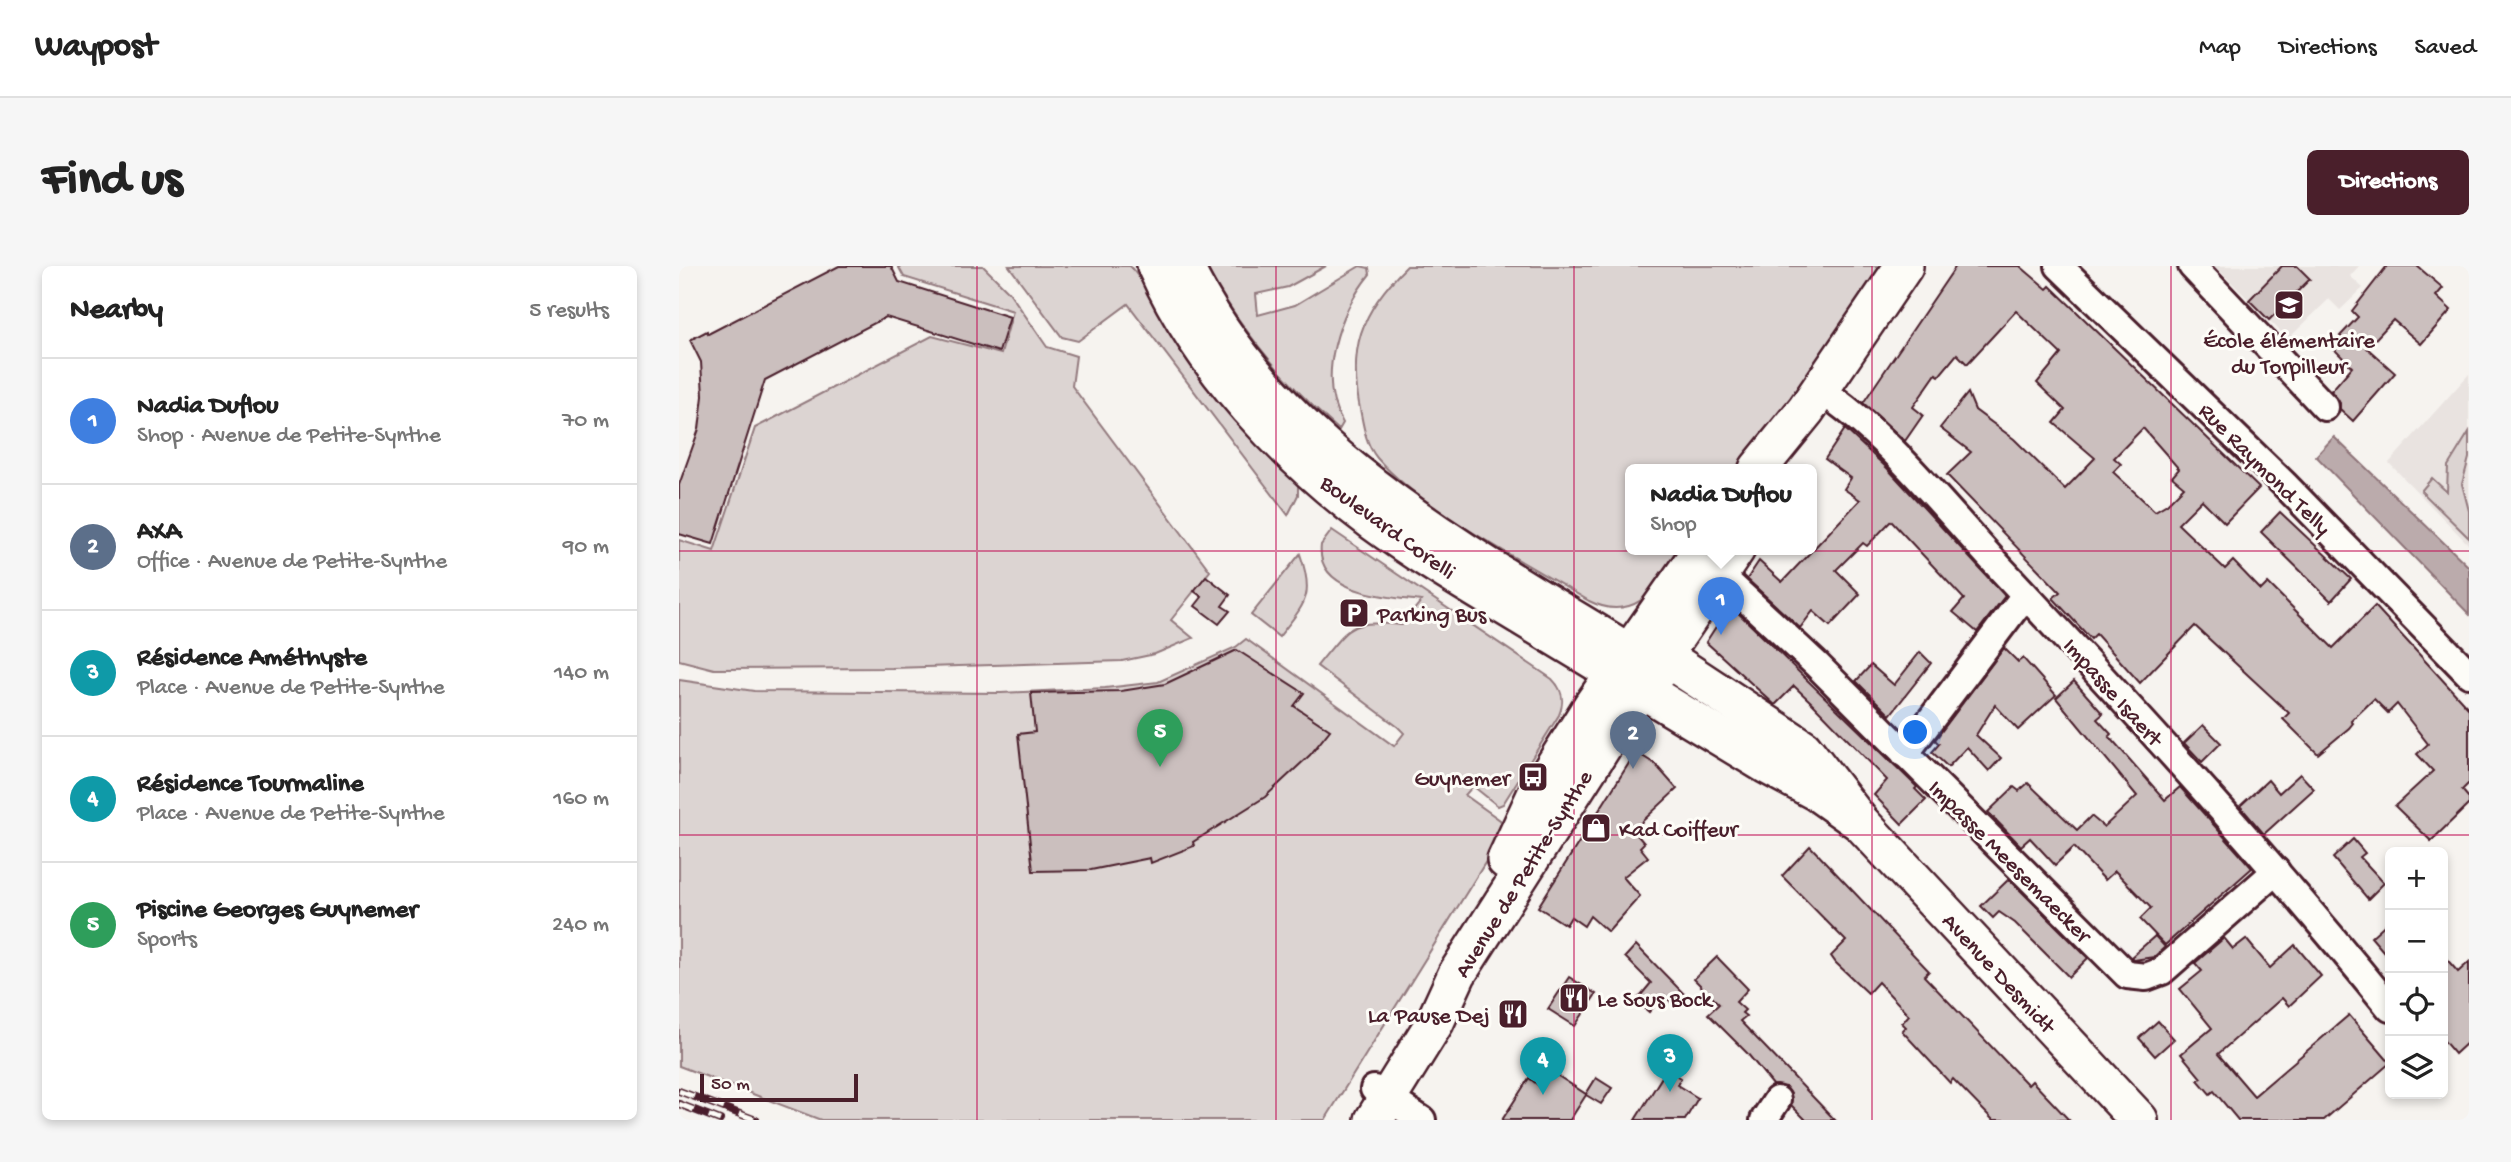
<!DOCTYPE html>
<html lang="en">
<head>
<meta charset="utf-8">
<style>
  body { margin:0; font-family:"Gochi Hand",sans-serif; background:#f6f6f6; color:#222 }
  .controls { position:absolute; right:21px; bottom:21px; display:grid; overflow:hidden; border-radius:10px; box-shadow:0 4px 10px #0003 }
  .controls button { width:63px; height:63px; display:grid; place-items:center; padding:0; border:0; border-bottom:2px solid #e0e0e0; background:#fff; color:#222; font:35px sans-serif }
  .scale { position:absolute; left:21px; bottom:18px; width:158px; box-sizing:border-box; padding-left:7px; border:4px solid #4a1f2b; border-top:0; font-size:19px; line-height:24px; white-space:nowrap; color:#4a1f2b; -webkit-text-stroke:5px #fdfcf7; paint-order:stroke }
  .you { position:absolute; left:1237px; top:467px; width:24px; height:24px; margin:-18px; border:5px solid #fff; border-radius:50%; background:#1a73e8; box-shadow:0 0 0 10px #1a73e833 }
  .badge { display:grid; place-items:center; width:46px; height:46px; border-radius:50%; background:#4a1f2b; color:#fff; font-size:23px; font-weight:700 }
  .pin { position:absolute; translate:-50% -58px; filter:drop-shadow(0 2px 4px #0008) }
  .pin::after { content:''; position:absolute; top:37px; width:24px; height:21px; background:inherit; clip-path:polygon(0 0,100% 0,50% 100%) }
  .popup { position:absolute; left:946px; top:198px; width:192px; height:91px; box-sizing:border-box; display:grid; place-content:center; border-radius:10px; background:#fff; filter:drop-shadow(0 2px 5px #0005); font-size:23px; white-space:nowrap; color:#767676 }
  .popup b { font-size:26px; color:#222 }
  .popup::after { content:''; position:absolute; left:50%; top:100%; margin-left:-14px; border:14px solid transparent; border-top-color:#fff }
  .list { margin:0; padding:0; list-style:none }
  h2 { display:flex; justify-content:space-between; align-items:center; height:91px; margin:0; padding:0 28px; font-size:30px }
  h2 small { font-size:23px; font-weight:400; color:#767676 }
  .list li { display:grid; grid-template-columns:46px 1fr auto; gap:21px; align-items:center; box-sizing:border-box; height:126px; padding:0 28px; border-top:2px solid #e0e0e0 }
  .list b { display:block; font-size:26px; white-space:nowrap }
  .list p { margin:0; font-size:23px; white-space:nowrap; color:#767676 }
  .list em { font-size:23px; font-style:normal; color:#767676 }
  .icon { flex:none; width:38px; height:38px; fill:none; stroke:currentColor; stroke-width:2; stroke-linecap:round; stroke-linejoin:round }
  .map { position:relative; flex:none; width:1790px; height:854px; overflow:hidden; border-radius:10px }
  header { display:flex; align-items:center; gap:42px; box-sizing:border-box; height:98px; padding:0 35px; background:#fff; border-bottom:2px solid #e0e0e0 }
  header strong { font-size:33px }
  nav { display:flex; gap:38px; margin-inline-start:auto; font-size:24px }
  .intro { display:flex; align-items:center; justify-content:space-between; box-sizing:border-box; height:168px; padding:0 42px }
  h1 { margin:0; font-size:49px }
  .button { padding:18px 32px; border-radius:10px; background:#4a1f2b; color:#fff; font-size:24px; font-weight:700 }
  main { display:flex; gap:42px; padding:0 42px }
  aside { flex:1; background:#fff; border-radius:10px; box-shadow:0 4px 10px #0003 }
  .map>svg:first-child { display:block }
  .built { fill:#e9e3e0 }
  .green { fill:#dcd4d2; stroke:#937a7e; stroke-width:2 }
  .water { fill:#bbabac; stroke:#8e7378; stroke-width:2 }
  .building { fill:#cbbfbe; stroke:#4a1f2b; stroke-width:2; fill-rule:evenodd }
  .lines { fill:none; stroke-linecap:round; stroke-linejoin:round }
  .street-casing { stroke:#4a1f2b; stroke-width:32 }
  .secondary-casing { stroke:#4a1f2b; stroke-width:42 }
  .street { stroke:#fdfcf7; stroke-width:26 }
  .secondary { stroke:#fdfcf7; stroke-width:37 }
  .rail-casing { stroke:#4a1f2b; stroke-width:8 }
  .rail { stroke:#fdfcf7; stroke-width:5; stroke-dasharray:16; stroke-linecap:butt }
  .grid { fill:none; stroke:#c2185b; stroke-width:2; stroke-opacity:0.55 }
  .labels { text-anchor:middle; stroke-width:6; stroke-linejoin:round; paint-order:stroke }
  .poi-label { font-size:23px; fill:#4a1f2b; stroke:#fdfcf7; text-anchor:start }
  .street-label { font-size:23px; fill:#4a1f2b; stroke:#fdfcf7 }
</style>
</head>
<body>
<header>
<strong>Waypost</strong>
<nav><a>Map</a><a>Directions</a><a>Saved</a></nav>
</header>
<div class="intro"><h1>Find us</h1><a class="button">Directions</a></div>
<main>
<aside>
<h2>Nearby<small>5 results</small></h2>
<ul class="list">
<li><span class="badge" style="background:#3f7fe0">1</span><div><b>Nadia Duflou</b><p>Shop · Avenue de Petite-Synthe</p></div><em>70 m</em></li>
<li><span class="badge" style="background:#5c6f8a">2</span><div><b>AXA</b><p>Office · Avenue de Petite-Synthe</p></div><em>90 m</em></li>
<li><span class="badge" style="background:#0f9aa8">3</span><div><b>Résidence Améthyste</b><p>Place · Avenue de Petite-Synthe</p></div><em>140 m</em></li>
<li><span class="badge" style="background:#0f9aa8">4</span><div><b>Résidence Tourmaline</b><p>Place · Avenue de Petite-Synthe</p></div><em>160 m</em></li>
<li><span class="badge" style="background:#2e9e5b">5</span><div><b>Piscine Georges Guynemer</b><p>Sports</p></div><em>240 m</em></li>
</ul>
</aside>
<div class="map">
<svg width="1790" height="854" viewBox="0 0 1790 854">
  <rect width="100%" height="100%" fill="#f6f3ef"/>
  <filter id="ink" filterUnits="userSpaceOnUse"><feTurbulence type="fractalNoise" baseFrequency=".0143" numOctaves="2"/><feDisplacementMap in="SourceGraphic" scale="14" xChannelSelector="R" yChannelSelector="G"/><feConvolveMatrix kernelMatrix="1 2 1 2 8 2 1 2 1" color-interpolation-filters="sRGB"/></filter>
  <g filter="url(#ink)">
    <!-- built -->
    <g class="built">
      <path d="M 1536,0 L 1680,0 L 1671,10 L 1684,22 L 1661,44 L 1650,33 L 1609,73 Z"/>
      <path d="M 1790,108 L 1790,279 L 1710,197 Z"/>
    </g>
    <!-- green -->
    <g class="green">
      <path d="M 219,0 L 304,0 L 330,26 L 368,81 L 397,90 L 393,120 L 531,305 L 492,354 L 514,372 L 476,388 L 443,395 L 213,402 L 35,403 L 0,394 L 0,274 L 35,285 L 76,162 L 253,70 L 322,88 L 334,45 L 225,11 Z"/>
      <path d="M 330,0 L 451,0 L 619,219 L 619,229 L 609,249 L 449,38 L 399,75 L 383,71 Z"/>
      <path d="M 527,0 L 647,0 L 609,21 L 577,28 L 579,49 L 616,39 L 681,0 L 690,2 L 691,8 C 661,45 636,112 664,157 L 660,164 C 607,118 560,62 527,0 Z"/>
      <path d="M 728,0 L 1205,0 L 1063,203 L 951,203 L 951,283 L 1007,283 C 981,317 958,359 910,335 C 848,297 745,246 698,192 C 688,180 685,164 682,148 C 668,83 681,46 728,0 Z"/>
      <path d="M 1790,166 L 1790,192 L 1783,218 L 1790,245 L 1790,272 L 1742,225 L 1753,212 L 1768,226 L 1769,200 Z"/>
      <path d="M 653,264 L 873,413 C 884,424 886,435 880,449 L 824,538 L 819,540 L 794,520 L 786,529 L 821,554 L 824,559 L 819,576 L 646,854 L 142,854 L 0,800 L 0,414 L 75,425 L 322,427 L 426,422 L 479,416 L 557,381 L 567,373 L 715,480 L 725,467 L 719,461 L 638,400 C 671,360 669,354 723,359 L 742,335 C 711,331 636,328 642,279 Z"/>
      <path d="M 621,288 C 636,331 626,337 600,371 L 572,349 Z"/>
    </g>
    <!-- water -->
    <path class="water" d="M 1655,171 L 1790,301 L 1790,348 L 1637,190 Z"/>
    <!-- building -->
    <g class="building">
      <path d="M 160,0 L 212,0 L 220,16 L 331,51 L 320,86 L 207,51 L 86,114 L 34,278 L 0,268 L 0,219 L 20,163 L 24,130 L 22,96 L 11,74 L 28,65 L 29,68 Z"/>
      <path d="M 1277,0 L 1341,0 L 1368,23 L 1371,20 L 1580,222 L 1546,257 L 1523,234 L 1499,258 L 1546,303 L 1554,295 L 1582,324 L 1589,317 L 1654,382 L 1696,340 L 1790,443 L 1790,517 L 1783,524 L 1790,532 L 1790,538 L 1752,575 L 1716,540 L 1754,505 L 1738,488 L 1749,478 L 1718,438 L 1709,447 L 1695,433 L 1672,455 L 1674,457 L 1670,462 L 1639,488 L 1604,453 L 1610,447 L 1516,360 L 1461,417 L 1417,368 L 1412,373 L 1374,332 L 1381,326 L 1268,209 L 1292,186 L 1261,162 L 1289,127 L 1296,144 L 1335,173 L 1386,223 L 1416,192 L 1375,157 L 1386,144 L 1358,117 L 1382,88 L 1337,45 L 1288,98 L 1278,88 L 1260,110 L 1257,108 L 1234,141 L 1244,149 L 1226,175 L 1184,137 ZM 1464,162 L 1500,203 L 1493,211 L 1505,221 L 1488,238 L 1476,245 L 1434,206 L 1442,198 L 1435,192 Z"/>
      <path d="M 1603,0 L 1618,0 L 1631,13 L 1590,54 L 1570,34 Z"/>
      <path d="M 1708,0 L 1738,0 L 1764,22 L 1757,30 L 1772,44 L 1742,78 L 1714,54 L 1688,82 L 1716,107 L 1674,155 L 1661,143 L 1661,137 L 1652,125 L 1673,101 L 1655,83 L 1664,73 L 1661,70 L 1679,51 L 1673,45 Z"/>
      <path d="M 1166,163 L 1208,202 L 1326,330 L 1298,366 L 1274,346 L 1285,333 L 1212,255 L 1188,280 L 1184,277 L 1157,304 L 1181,328 L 1151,360 L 1134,345 L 1121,362 L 1068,313 L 1080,295 L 1103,316 L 1181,234 L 1165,223 L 1172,212 L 1146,193 Z"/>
      <path d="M 1601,246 L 1672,313 L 1652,335 L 1582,266 Z"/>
      <path d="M 527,310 L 551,329 L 543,340 L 551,345 L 540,358 L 516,340 L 523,331 L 515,325 Z"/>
      <path d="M 1051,339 L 1238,521 L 1236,523 L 1247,534 L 1223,558 L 1195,529 L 1208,514 L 1134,438 L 1115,420 L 1096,439 L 1027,376 Z"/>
      <path d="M 1325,382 L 1339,396 L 1344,392 L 1377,429 L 1339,464 L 1316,439 L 1297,469 L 1322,492 L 1310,505 L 1288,481 L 1269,501 L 1253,486 L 1260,478 L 1256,474 Z"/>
      <path d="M 558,384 L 625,427 L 615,440 L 651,464 L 631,489 L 586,531 L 514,576 L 515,580 L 472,597 L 471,592 L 412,604 L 354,605 L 339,468 L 356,466 L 352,427 L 442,425 L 486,418 Z"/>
      <path d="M 1241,386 L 1252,397 L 1211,449 L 1177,415 L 1192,399 L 1215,419 Z"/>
      <path d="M 1395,415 L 1424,448 L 1418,453 L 1432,468 L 1430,470 L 1486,534 L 1501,521 L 1573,602 L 1486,679 L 1461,653 L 1472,642 L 1436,605 L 1426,614 L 1395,581 L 1376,599 L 1351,572 L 1342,580 L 1309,546 L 1335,521 L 1340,525 L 1349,517 L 1398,564 L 1412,550 L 1425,561 L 1458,530 L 1377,432 Z"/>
      <path d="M 1524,459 L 1542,477 L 1523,496 L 1505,477 Z"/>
      <path d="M 957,486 L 976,498 L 998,523 L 954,564 L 965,577 L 961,581 L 969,591 L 944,611 L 961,630 L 929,666 L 911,650 L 905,660 L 892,651 L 887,659 L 859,641 Z"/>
      <path d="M 1621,508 L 1635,523 L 1585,568 L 1561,540 L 1589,514 L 1600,527 Z"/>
      <path d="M 1674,573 L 1686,587 L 1681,591 L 1705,617 L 1689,633 L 1654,592 Z"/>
      <path d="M 1131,580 L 1250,705 L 1245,710 L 1349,819 L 1353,815 L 1390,854 L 1314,854 L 1274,813 L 1271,817 L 1223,765 L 1227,761 L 1223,757 L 1230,749 L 1199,716 L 1189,727 L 1157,697 L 1152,690 L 1167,675 L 1103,610 Z"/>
      <path d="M 1330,613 L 1409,692 L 1390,711 L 1336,657 L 1320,646 L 1314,652 L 1302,640 Z"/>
      <path d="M 1711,654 L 1711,693 L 1692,671 Z"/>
      <path d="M 1476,670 L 1486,681 L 1475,691 L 1455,694 L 1452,691 Z"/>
      <path d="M 1545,672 L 1554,683 L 1567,673 L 1591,702 L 1616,679 L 1642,710 L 1610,740 L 1603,732 L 1539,788 L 1575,830 L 1670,749 L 1711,797 L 1645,854 L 1559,854 L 1535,825 L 1531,828 L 1519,814 L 1522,812 L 1502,788 L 1533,762 L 1501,723 L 1523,705 L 1516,697 Z"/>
      <path d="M 957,679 L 1006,729 L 996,740 L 985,729 L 970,746 L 957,735 L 972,717 L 946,691 Z"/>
      <path d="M 1764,689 L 1779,706 L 1790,696 L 1790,775 L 1776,788 L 1764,774 Z"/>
      <path d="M 1038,691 L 1069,723 L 1057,736 L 1066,744 L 1063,747 L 1067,750 L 1061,755 L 1156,854 L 1127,854 L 1112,839 L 1112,828 L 1107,821 L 1094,819 L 1068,787 L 1029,748 L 1040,738 L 1015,713 Z"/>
      <path d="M 890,711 L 917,728 L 896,760 L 869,743 Z"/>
      <path d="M 1479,755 L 1495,773 L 1476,790 L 1460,772 Z"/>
      <path d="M 988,803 L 1002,812 L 998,819 L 1019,832 L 1006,854 L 956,854 Z"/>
      <path d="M 873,806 L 907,828 L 917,812 L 933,822 L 922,838 L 907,829 L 891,854 L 823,854 L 850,812 L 863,822 Z"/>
    </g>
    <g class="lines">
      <!-- street casing -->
      <g class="street-casing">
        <g id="street">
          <path d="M 1380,0 L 1605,218 L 1790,408"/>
          <path d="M 1513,0 L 1646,141"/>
          <path d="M 1141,124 C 1207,166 1270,248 1325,306 C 1458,448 1589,591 1711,742"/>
          <path d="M 1040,308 L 1138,399 L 1448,709 L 1467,711 L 1483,705 L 1597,605"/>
          <path d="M 1226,488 L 1346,329"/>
          <path d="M 695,823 L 743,854"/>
          <path d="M 1085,854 L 1098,834"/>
        </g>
      </g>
      <!-- secondary casing -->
      <g class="secondary-casing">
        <g id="secondary">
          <path d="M 477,0 C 522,101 607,191 695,256 C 744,292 796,322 847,353 C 927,402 1008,450 1088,499 L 1138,526 L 1182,557"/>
          <path d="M 505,0 C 598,194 806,296 979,405"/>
          <path d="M 1079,203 L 1127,144 L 1225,0"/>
          <path d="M 986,391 L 1124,482 L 1182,557 L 1460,854"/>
          <path d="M 827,594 L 857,529 L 913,440 L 1023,283"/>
          <path d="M 695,854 L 756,756 L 778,708 L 944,448 L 1057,283"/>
        </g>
      </g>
      <!-- street -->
      <use href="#street" class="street"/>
      <!-- secondary -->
      <use href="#secondary" class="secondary"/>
      <!-- rail casing -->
      <g class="rail-casing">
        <g id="rail">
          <path d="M 0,825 L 77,854"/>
          <path d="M 0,838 L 41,854"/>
        </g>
      </g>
      <!-- rail -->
      <use href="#rail" class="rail"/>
    </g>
  </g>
  <!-- grid -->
  <path class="grid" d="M 298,0 L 298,854M 597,0 L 597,854M 895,0 L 895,854M 1193,0 L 1193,854M 1492,0 L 1492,854M 0,285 L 1790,285M 0,569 L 1790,569"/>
  <!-- icons -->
  <defs>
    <g id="school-square" transform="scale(1.575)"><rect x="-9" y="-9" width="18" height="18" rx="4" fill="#4a1f2b" stroke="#fdfcf7"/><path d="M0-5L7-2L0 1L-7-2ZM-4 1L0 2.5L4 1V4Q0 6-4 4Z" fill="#fff"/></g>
    <g id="parking-square" transform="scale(1.575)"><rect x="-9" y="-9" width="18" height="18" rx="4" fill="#4a1f2b" stroke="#fdfcf7"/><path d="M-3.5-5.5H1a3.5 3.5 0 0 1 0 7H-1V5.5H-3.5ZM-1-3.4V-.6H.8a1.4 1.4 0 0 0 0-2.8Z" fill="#fff"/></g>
    <g id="bus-square" transform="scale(1.575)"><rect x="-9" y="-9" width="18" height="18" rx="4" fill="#4a1f2b" stroke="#fdfcf7"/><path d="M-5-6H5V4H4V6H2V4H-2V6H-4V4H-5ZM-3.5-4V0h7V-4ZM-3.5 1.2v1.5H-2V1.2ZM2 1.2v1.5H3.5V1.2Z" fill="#fff"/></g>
    <g id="shop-square" transform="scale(1.575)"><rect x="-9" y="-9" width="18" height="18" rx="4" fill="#4a1f2b" stroke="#fdfcf7"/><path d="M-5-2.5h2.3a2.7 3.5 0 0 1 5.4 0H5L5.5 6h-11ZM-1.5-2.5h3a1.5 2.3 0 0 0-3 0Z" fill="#fff"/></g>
    <g id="restaurant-square" transform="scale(1.575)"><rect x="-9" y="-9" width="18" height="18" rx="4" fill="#4a1f2b" stroke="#fdfcf7"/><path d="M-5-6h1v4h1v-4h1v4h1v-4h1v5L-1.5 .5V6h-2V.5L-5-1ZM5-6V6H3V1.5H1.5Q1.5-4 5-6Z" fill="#fff"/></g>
  </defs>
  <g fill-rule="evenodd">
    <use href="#school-square" x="1610" y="39"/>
    <use href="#parking-square" x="675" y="347"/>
    <use href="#bus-square" x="854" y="511"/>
    <use href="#shop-square" x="917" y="562"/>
    <use href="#restaurant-square" x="895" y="732"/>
    <use href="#restaurant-square" x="834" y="748"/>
  </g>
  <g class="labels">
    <!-- poi labels -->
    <g class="poi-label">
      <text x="1610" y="81" text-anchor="middle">École élémentaire<tspan x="1610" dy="26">du Torpilleur</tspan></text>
      <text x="698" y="355">Parking Bus</text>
      <text x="831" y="519" text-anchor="end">Guynemer</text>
      <text x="940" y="570">Kad Coiffeur</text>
      <text x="918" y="740">Le Sous Bock</text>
      <text x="811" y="756" text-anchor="end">La Pause Dej</text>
    </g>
    <!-- street labels -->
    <g class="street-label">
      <text transform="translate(1587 202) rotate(45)" y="8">Rue Raymond Telly</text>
      <text transform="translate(710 260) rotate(36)" y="8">Boulevard Corelli</text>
      <text transform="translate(1435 425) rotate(48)" y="8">Impasse Isaert</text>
      <text transform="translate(1332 594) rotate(45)" y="8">Impasse Meesemaecker</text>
      <text transform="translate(843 607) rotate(-58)" y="8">Avenue de Petite-Synthe</text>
      <text transform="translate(1321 706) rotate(47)" y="8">Avenue Desmidt</text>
    </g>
  </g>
</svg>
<div class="controls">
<button>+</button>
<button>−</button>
<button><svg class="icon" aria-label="locate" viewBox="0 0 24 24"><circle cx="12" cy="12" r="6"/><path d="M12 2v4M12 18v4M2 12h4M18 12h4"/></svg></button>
<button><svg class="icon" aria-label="layers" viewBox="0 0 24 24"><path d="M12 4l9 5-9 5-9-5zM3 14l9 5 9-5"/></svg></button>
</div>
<div class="scale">50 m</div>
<div class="you"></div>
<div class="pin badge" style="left:1042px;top:369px;background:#3f7fe0">1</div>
<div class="popup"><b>Nadia Duflou</b>Shop</div>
<div class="pin badge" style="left:954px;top:503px;background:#5c6f8a">2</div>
<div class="pin badge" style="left:991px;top:826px;background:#0f9aa8">3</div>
<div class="pin badge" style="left:864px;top:829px;background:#0f9aa8">4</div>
<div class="pin badge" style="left:481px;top:501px;background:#2e9e5b">5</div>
</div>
</main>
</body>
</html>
